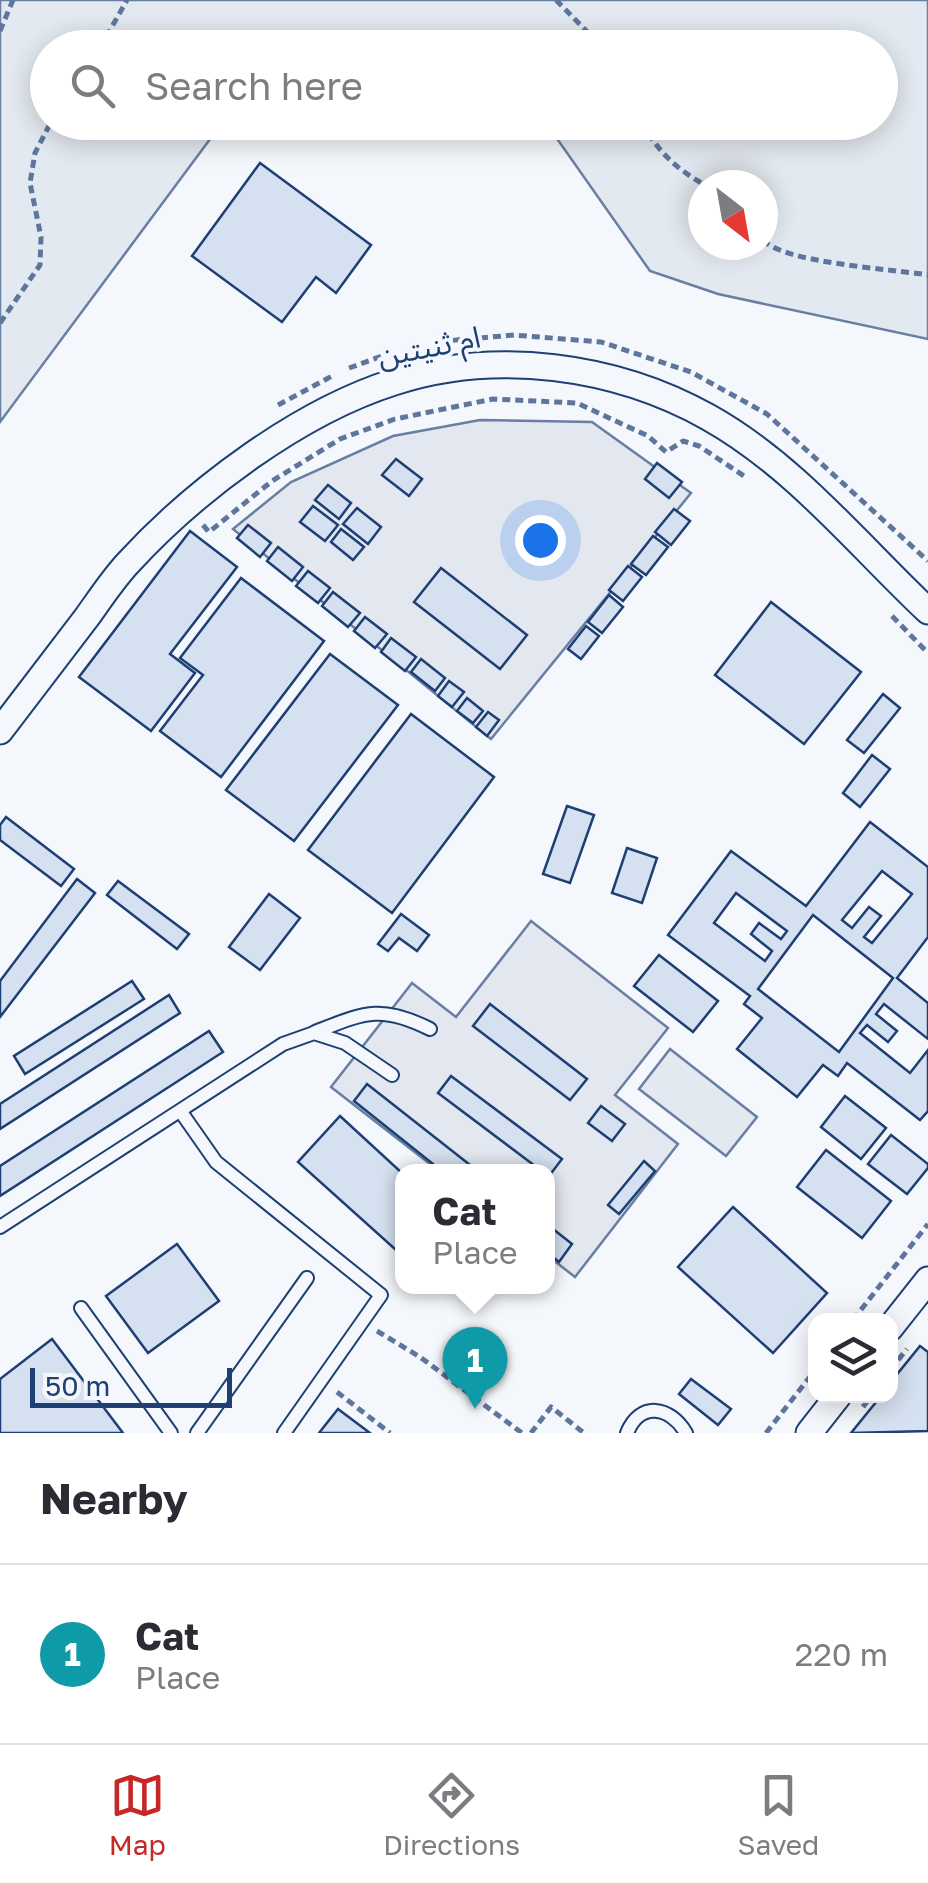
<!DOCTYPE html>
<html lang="en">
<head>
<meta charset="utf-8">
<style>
  body { margin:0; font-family:"Golos Text","Noto Sans Arabic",sans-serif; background:#f7f7f7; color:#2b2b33 }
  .controls { position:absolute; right:30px; bottom:30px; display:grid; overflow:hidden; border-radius:20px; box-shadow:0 5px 25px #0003 }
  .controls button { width:90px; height:90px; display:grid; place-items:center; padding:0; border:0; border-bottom:2px solid #e1e1e2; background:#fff; color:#2b2b33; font:50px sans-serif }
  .compass { position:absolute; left:688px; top:170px; width:90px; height:90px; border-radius:50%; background:#fff; box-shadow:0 5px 25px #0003; rotate:149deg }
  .scale { position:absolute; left:30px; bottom:25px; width:202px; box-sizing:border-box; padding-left:10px; border:5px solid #1d3f73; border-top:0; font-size:28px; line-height:35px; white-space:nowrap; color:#1d3f73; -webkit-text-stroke:8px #f4f7fb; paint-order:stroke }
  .you { position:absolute; left:540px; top:540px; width:35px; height:35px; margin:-25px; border:8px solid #fff; border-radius:50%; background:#1a73e8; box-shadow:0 0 0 15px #1a73e833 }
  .badge { display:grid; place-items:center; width:65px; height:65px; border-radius:50%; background:#c62828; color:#fff; font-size:32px; font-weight:700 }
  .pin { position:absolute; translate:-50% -82px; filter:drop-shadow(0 2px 5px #0008) }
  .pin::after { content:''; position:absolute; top:52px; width:35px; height:30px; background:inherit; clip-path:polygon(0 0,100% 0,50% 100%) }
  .popup { position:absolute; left:395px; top:1164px; width:160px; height:130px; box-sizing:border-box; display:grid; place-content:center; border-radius:20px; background:#fff; filter:drop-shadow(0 2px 8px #0005); font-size:32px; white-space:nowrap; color:#7c7c81 }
  .popup b { font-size:38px; color:#2b2b33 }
  .popup::after { content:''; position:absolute; left:50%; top:100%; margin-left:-20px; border:20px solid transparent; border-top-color:#fff }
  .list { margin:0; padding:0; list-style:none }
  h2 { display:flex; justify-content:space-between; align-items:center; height:130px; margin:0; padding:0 40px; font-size:42px }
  h2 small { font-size:32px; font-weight:400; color:#7c7c81 }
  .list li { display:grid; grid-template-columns:65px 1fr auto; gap:30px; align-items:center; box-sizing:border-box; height:180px; padding:0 40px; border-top:2px solid #e1e1e2 }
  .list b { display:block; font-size:38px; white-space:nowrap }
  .list p { margin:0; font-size:32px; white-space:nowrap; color:#7c7c81 }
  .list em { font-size:32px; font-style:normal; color:#7c7c81 }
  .icon { flex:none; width:55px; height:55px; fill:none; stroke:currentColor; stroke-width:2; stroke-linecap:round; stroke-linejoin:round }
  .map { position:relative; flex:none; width:928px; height:1433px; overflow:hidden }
  .search { position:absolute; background:#fff; box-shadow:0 5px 25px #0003; left:30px; right:30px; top:30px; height:110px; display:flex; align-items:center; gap:25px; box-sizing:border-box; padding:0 35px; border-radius:55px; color:#7c7c81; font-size:38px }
  .sheet { height:310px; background:#fff }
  nav { display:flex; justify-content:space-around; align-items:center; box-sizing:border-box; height:140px; border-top:2px solid #e1e1e2; background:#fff; font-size:28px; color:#7c7c81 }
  nav a { display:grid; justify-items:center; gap:5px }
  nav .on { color:#c62828 }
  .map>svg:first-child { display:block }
  .green { fill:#e3e9f0; stroke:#687fa3; stroke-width:2.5; fill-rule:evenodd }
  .parking { fill:#e3e8f0; stroke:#687fa3; stroke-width:2.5 }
  .building { fill:#d5e0f0; stroke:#1d3f73; stroke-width:2.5; fill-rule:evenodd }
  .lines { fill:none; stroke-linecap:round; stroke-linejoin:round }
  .lane-casing { stroke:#1d3f73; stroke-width:16 }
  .street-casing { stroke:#1d3f73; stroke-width:29 }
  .path { stroke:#5e769c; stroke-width:5; stroke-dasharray:8 5; stroke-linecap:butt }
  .lane { stroke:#f4f7fb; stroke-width:12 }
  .street { stroke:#f4f7fb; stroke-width:25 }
  .labels { text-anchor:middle; stroke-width:8; stroke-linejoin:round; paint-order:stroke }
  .street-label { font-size:30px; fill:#1d3f73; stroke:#f4f7fb }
</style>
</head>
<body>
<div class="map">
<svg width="928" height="1433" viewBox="0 0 928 1433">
  <rect width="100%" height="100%" fill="#f4f7fb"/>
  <!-- green -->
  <g class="green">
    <path d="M 0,0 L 928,0 L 928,339 L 718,294 L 650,271 L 551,130 L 542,123 L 880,122 L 880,48 L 48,48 L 48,122 L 222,123 L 0,422 ZM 703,185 L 763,185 L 763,245 L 703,245 Z"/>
    <path d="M 670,1049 L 757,1117 L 726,1156 L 639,1089 Z"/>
  </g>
  <!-- parking -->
  <g class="parking">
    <path d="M 480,420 L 592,422 L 691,493 L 491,739 L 233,529 L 291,482 L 393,436 Z"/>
    <path d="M 531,921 L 668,1028 L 615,1095 L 678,1144 L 575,1277 L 548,1256 L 548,1172 L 439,1171 L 331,1087 L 412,983 L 456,1017 Z"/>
  </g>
  <!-- building -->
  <g class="building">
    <path d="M 260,163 L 371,245 L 336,293 L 316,277 L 282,322 L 192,256 Z"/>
    <path d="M 396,459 L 422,479 L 409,496 L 382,475 Z"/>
    <path d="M 657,463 L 682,482 L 669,498 L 645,479 Z"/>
    <path d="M 328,485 L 351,503 L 339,519 L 315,500 Z"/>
    <path d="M 313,506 L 338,525 L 325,541 L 300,522 Z"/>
    <path d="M 357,508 L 381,527 L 368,544 L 343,524 Z"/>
    <path d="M 674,509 L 690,521 L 671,545 L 655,532 Z"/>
    <path d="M 248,525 L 271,543 L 260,557 L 237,538 Z"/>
    <path d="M 341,529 L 364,547 L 353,560 L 331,542 Z"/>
    <path d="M 190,531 L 237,567 L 170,654 L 195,673 L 151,731 L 79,677 Z"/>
    <path d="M 653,536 L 668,547 L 646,575 L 631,564 Z"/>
    <path d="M 278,547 L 303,567 L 292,581 L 267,561 Z"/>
    <path d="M 628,566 L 642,577 L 623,601 L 609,590 Z"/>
    <path d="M 441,568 L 527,635 L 500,669 L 414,602 Z"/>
    <path d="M 308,571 L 330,588 L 318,603 L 296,586 Z"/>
    <path d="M 241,578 L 324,641 L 221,777 L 160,731 L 203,675 L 180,658 Z"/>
    <path d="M 333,592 L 360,613 L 348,627 L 322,606 Z"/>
    <path d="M 609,595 L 623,607 L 602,633 L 588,622 Z"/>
    <path d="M 771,602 L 861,672 L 804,744 L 715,675 Z"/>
    <path d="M 365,617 L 387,634 L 375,648 L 354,631 Z"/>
    <path d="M 586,626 L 599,636 L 581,659 L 568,649 Z"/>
    <path d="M 391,638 L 416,657 L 405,671 L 381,652 Z"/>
    <path d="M 330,654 L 398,705 L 294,841 L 226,790 Z"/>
    <path d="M 421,659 L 445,678 L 435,691 L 411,672 Z"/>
    <path d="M 449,681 L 464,692 L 452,707 L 438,696 Z"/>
    <path d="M 883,694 L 900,708 L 864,753 L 847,740 Z"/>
    <path d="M 467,698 L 483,711 L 473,723 L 457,711 Z"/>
    <path d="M 488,712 L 499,720 L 487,736 L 476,727 Z"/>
    <path d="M 411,714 L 494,777 L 392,913 L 308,850 Z"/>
    <path d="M 872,755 L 890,769 L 860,807 L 843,793 Z"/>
    <path d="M 567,806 L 594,815 L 570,883 L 543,874 Z"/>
    <path d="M 6,817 L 74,869 L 61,886 L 0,840 L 0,825 Z"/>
    <path d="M 870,822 L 928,867 L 928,937 L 897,978 L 928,1003 L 928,1039 L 884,1004 L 876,1014 L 897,1031 L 888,1042 L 867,1025 L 860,1033 L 910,1073 L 928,1050 L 928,1111 L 920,1120 L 847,1063 L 838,1076 L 823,1065 L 797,1097 L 737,1049 L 762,1018 L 744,1004 L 750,996 L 668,935 L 731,851 L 806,906 ZM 882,871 L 912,894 L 872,943 L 864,937 L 881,916 L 869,907 L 852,928 L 842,920 ZM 736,893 L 787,931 L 781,939 L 759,923 L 751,934 L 772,951 L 765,961 L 714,923 ZM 813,915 L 893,978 L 839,1052 L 758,989 Z"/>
    <path d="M 627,848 L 657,858 L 642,903 L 612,893 Z"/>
    <path d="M 77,879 L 95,893 L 0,1017 L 0,981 Z"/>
    <path d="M 118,881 L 189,934 L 177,949 L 107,895 Z"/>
    <path d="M 269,894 L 300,918 L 260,970 L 229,947 Z"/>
    <path d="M 401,914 L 429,935 L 417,951 L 399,938 L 388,951 L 378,944 Z"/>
    <path d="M 659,955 L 718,1001 L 693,1032 L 634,986 Z"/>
    <path d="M 132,981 L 144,999 L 25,1074 L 14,1056 Z"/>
    <path d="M 169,995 L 180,1013 L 0,1129 L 0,1104 Z"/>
    <path d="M 490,1004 L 587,1079 L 570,1100 L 473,1026 Z"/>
    <path d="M 209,1031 L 223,1052 L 0,1196 L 0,1166 Z"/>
    <path d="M 451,1076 L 562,1159 L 549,1176 L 548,1172 L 543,1172 L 438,1093 Z"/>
    <path d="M 367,1084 L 479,1172 L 443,1172 L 354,1101 Z"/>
    <path d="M 845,1096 L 886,1128 L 861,1159 L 821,1127 Z"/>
    <path d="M 601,1106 L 625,1124 L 612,1141 L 588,1123 Z"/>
    <path d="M 340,1116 L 402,1173 L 402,1243 L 396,1250 L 298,1162 Z"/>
    <path d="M 891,1135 L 928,1164 L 928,1168 L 907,1194 L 868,1164 Z"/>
    <path d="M 826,1150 L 891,1201 L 862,1238 L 797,1187 Z"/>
    <path d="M 644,1161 L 655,1171 L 619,1214 L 608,1205 Z"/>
    <path d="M 733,1207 L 827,1293 L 773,1353 L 678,1267 Z"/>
    <path d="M 548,1225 L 572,1244 L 559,1262 L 548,1253 Z"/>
    <path d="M 177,1244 L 219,1301 L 148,1353 L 106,1296 Z"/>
    <path d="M 52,1339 L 123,1433 L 0,1433 L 0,1379 Z"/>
    <path d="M 920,1346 L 928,1352 L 928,1431 L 851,1433 L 881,1396 L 890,1396 L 890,1383 Z"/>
    <path d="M 691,1379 L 731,1409 L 718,1425 L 679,1394 Z"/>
    <path d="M 338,1409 L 370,1433 L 319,1433 Z"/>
  </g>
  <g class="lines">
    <!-- lane casing -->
    <g class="lane-casing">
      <g id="lane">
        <path d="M 315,1032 C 364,1013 380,1004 430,1029"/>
        <path d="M 181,1112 L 216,1162 L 381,1295 L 284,1433"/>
        <path d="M 0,1227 L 283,1044 L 314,1033 L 345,1043 L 392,1075"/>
        <path d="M 81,1308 L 171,1433"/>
        <path d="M 197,1433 L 307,1278"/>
        <path d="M 627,1433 C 640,1401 670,1406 686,1433"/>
      </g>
    </g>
    <!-- street casing -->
    <g class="street-casing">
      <g id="street">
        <path d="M 0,731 C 29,693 58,655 87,617 C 100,599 113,579 128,563 C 195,490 299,412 394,382 C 495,349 615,365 708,417 C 794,465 857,544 928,611"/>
        <path d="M 890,1328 L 928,1280"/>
        <path d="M 809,1433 L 838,1396"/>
      </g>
    </g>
    <!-- path -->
    <g class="path">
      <path d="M 556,0 L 603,48"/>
      <path d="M 0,31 L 13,0"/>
      <path d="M 100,48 L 127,0"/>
      <path d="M 642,122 C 658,152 675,168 705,185"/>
      <path d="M 763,240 C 784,263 892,269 928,275"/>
      <path d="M 0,323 L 40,265 L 41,237 L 30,183 L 35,153 L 51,122"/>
      <path d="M 480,338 L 514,335 L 601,342 L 691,372 L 767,414 L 928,561"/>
      <path d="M 440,342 L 464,339"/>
      <path d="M 349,368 L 385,355"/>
      <path d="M 278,405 L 334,375"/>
      <path d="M 203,525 L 209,532 L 272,481 L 340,439 L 395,419 L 493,399 L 577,403 L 648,436 L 666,452 L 683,441 L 699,446 L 747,478"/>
      <path d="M 892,616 L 928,653"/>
      <path d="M 853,1320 L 928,1224"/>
      <path d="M 377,1331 L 420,1357 L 522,1433"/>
      <path d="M 890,1370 L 907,1349"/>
      <path d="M 337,1392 L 390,1433"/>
      <path d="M 863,1407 L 871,1396"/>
      <path d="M 531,1433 L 551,1407 L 584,1433"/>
      <path d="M 766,1433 L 816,1369"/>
    </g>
    <!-- lane -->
    <use href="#lane" class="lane"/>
    <!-- street -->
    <use href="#street" class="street"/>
  </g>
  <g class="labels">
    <!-- street labels -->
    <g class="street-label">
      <text transform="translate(429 347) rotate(-11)" y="10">ام ثنيتين</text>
    </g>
  </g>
</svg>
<div class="controls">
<button><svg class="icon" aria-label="layers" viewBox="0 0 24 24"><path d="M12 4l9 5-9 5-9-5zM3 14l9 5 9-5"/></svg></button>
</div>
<svg class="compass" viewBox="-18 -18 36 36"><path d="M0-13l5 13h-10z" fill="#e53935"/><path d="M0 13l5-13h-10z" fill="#7c7c81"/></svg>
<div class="scale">50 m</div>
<div class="you"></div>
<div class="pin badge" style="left:475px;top:1409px;background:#0f9aa8">1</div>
<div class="popup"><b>Cat</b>Place</div>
<div class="search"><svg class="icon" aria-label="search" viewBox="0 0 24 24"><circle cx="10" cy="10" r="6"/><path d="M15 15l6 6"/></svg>Search here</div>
</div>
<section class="sheet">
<h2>Nearby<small></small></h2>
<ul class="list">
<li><span class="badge" style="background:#0f9aa8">1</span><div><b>Cat</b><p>Place</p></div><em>220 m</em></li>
</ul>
</section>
<nav>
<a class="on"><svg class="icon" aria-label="map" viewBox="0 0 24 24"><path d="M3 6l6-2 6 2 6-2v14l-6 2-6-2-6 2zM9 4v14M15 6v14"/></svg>Map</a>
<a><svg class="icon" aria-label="directions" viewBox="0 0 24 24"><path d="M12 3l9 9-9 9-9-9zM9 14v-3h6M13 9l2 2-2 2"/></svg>Directions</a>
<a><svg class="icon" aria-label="saved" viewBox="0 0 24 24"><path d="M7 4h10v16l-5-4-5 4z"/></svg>Saved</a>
</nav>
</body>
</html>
